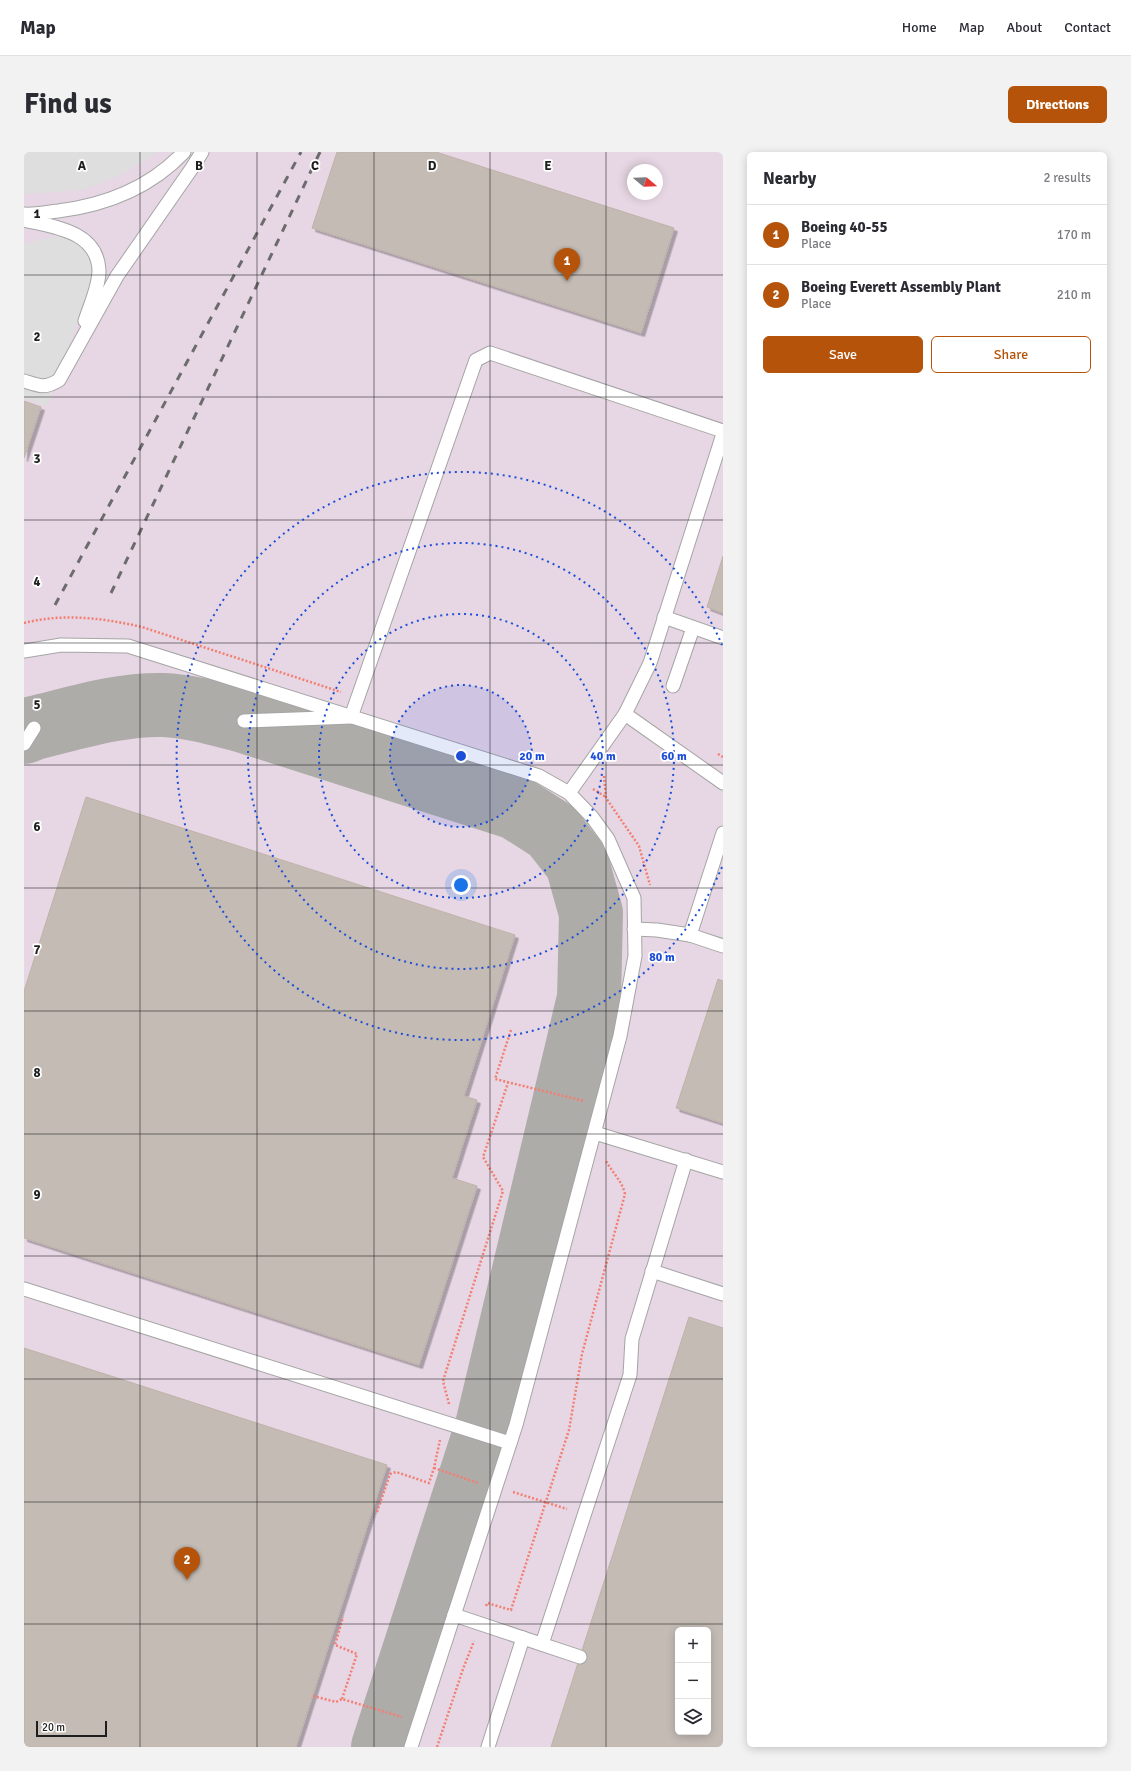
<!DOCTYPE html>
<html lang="en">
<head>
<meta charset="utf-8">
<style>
  body { margin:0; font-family:Signika,sans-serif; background:#f2f2f3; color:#2b2b33 }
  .controls { position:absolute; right:12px; bottom:12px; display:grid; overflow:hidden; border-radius:6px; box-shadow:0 2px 10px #0003 }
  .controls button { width:36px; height:36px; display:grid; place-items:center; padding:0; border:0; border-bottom:1px solid #e1e1e2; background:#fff; color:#2b2b33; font:20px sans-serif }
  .compass { position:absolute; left:603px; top:12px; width:36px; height:36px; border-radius:50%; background:#fff; box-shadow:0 2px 10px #0003; rotate:109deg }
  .scale { position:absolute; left:12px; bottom:10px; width:71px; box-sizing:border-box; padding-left:4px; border:2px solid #1e1e1e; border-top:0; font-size:11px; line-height:14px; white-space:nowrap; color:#1e1e1e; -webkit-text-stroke:3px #fff; paint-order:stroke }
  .you { position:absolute; left:437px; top:733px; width:14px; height:14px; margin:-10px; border:3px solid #fff; border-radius:50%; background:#1a73e8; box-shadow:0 0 0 6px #1a73e833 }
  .badge { display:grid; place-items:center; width:26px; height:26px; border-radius:50%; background:#b45309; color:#fff; font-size:13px; font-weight:700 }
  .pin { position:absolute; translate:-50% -33px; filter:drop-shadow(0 1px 2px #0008) }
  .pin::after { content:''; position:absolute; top:21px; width:14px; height:12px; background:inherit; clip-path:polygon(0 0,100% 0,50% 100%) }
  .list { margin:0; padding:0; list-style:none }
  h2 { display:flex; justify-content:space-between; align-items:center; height:52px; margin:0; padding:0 16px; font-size:17px }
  h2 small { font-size:13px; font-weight:400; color:#7c7c81 }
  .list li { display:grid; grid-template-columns:26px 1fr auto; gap:12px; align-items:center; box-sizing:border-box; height:60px; padding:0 16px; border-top:1px solid #e1e1e2 }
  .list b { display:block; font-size:15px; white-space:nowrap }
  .list p { margin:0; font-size:13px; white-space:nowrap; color:#7c7c81 }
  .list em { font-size:13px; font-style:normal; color:#7c7c81 }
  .actions { display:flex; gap:8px; padding:12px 16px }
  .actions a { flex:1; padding:9px 0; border:1px solid #b45309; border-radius:6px; text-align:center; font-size:14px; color:#b45309 }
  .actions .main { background:#b45309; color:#fff }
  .icon { flex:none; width:22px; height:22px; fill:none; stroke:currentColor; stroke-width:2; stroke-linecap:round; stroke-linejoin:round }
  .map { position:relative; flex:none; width:699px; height:1595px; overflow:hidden; border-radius:6px }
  header { display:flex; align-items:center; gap:24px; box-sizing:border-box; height:56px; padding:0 20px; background:#fff; border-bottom:1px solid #e1e1e2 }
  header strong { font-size:19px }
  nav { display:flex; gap:22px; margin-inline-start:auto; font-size:14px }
  .intro { display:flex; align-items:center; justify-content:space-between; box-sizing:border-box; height:96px; padding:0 24px }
  h1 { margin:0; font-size:28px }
  .button { padding:10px 18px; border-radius:6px; background:#b45309; color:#fff; font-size:14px; font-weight:700 }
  main { display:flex; gap:24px; padding:0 24px }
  aside { flex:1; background:#fff; border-radius:6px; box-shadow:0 2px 10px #0003 }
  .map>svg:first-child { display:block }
  .industrial { fill:#e7d7e4; fill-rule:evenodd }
  .parking { fill:#dedede }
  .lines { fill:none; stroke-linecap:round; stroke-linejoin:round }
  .taxiway { stroke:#aeaca8; stroke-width:64 }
  .building { fill:#c3bbb4; stroke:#c0b2a8; fill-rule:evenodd; filter:url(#shadow) }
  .service-casing { stroke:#a5a5a5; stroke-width:15 }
  .path { stroke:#f37e71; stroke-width:2.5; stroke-dasharray:2 2; stroke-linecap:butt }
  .service { stroke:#fff; stroke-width:13 }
  .rail { stroke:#6c6c6c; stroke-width:3; stroke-dasharray:8 8; stroke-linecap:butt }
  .grid { fill:none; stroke:#1e1e1e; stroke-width:1; stroke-opacity:0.55 }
  .ring { fill:none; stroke:#1d4ed8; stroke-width:2; stroke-dasharray:2 4 }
  .grid-label { font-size:13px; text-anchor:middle; font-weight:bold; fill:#1e1e1e; stroke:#fff; stroke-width:3.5; stroke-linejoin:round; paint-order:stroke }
  .centre { fill:#1d4ed8; stroke:#fff; stroke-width:2 }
  .ring-label { font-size:12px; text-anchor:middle; font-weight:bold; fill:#1d4ed8; stroke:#fff; stroke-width:3.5; stroke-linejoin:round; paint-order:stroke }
</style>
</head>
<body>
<header>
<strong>Map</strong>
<nav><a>Home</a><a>Map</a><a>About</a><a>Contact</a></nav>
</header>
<div class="intro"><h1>Find us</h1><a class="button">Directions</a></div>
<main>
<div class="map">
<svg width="699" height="1595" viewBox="0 0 699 1595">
  <defs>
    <filter id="shadow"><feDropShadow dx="3.5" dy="3.5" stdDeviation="0" flood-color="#0004"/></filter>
  </defs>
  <rect width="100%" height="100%" fill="#efebe5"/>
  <!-- industrial -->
  <path class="industrial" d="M 0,0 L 699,0 L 699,1595 L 0,1595 ZM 609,18 L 633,18 L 633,42 L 609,42 ZM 654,1478 L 684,1478 L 684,1580 L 654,1580 Z"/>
  <!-- parking -->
  <g class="parking">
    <path d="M 0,0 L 133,0 L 99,22 L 58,38 L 0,42 Z"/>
    <path d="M 39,82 L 52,89 L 60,96 L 66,107 L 68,120 L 67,132 L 23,254 L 0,246 L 0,92 Z"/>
  </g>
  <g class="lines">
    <!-- taxiway -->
    <path class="taxiway" d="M 0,580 L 10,576 C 52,566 95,552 139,553 C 166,554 193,562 220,569 L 492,656 L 528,679 L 553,711 L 567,761 L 565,846 L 463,1274 L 359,1595"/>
  </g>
  <!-- building -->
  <g class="building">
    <path d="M 313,0 L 412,0 L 650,76 L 617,181 L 288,76 Z"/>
    <path d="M 0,249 L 17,255 L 0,306 Z"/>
    <path d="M 699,404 L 699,461 L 683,455 Z"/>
    <path d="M 62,645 L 491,783 L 440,944 L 453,948 L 428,1026 L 453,1034 L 395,1213 L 0,1086 L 0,839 Z"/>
    <path d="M 694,827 L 699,829 L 699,971 L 652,956 Z"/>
    <path d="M 665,1165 L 699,1176 L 699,1595 L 527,1595 ZM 654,1478 L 684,1478 L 684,1580 L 654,1580 Z"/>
    <path d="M 0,1196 L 363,1313 L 272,1595 L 0,1595 Z"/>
  </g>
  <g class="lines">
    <!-- service casing -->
    <g class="service-casing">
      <g id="service">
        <path d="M 0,62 C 11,63 23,60 34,59 C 82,53 126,36 160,0"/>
        <path d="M 0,68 C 30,75 73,79 75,118 C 75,135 66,153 61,169"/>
        <path d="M 0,229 C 15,234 21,237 35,228 L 93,124 L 168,16 L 178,0"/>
        <path d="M 640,465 L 699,486"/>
        <path d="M 0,499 L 37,493 L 104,494 L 515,624 L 545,641 L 568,665 L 584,687 L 610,746 L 611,804 L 596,884 L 492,1273 L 387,1595"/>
        <path d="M 649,534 L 669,476"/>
        <path d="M 601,562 L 699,631"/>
        <path d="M 220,569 L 327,565 L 452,208 L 466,201 L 699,279"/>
        <path d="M 0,592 L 10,576"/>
        <path d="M 545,641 L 601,562 L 626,511 L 699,282"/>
        <path d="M 610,777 L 633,778 L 666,783 L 699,681"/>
        <path d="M 666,783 L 699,794"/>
        <path d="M 571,981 L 699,1020"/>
        <path d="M 628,1119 L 699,1142"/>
        <path d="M 0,1137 L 486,1291"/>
        <path d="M 430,1463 L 556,1505"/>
        <path d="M 518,1492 L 606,1223 L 608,1187 L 662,1008"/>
        <path d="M 464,1595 L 499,1486"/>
      </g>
    </g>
    <!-- path -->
    <g class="path">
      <path d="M 0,471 C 39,461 79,466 118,475 L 317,540"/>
      <path d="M 694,602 L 699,605"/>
      <path d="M 580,624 L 582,646 L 615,694 L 626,733"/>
      <path d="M 569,637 L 582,645"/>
      <path d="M 487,878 L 471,927 L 560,949"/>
      <path d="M 425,1252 L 419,1229 L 479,1039 L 459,1005 L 484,931"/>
      <path d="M 410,1316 L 454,1331"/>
      <path d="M 489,1340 L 543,1357"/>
      <path d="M 353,1360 L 366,1322 L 372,1320 L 405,1331 L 410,1316 L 416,1288"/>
      <path d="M 462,1454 L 463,1451 L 487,1458 L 545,1278 L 558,1202 L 601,1042 C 598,1029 588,1020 582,1009"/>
      <path d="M 289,1544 L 312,1550 L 318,1547 L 378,1565"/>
      <path d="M 318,1547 L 333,1502 L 311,1493 L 319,1465"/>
      <path d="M 413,1595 L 439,1517 L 450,1489"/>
    </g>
    <!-- service -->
    <use href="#service" class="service"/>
    <!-- rail -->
    <g class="rail">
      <path d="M 87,441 L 296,0"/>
      <path d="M 31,453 L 277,0"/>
    </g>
  </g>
  <!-- grid -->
  <path class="grid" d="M 116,0 L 116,1595M 233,0 L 233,1595M 350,0 L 350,1595M 466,0 L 466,1595M 582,0 L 582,1595M 0,123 L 699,123M 0,245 L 699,245M 0,368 L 699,368M 0,491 L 699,491M 0,613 L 699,613M 0,736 L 699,736M 0,859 L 699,859M 0,982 L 699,982M 0,1104 L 699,1104M 0,1227 L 699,1227M 0,1350 L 699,1350M 0,1472 L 699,1472"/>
  <!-- distance rings -->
  <circle cx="437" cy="604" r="71" fill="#1d4ed8" fill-opacity=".12"/>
  <g class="ring">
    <circle cx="437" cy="604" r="71"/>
    <circle cx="437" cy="604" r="142"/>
    <circle cx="437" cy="604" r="213"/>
    <path d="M698 715A284 284 0 1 1 698 493"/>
  </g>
  <g class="grid-label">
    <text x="58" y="18">A</text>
    <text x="175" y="18">B</text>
    <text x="291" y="18">C</text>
    <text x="408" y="18">D</text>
    <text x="524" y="18">E</text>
    <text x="13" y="66">1</text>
    <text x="13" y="189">2</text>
    <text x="13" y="311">3</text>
    <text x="13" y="434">4</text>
    <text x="13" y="557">5</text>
    <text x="13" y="679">6</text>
    <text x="13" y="802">7</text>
    <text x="13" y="925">8</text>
    <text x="13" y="1047">9</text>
  </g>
  <circle cx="437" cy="604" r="6" class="centre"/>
  <g class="ring-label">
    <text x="508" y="608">20 m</text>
    <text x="579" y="608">40 m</text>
    <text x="650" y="608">60 m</text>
    <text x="638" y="809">80 m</text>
  </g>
</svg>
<div class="controls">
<button>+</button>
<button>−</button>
<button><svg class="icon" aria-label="layers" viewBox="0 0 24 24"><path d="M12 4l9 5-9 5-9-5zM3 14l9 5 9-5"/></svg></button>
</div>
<svg class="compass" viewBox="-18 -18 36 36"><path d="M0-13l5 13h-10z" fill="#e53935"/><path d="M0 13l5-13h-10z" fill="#7c7c81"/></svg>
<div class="scale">20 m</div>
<div class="you"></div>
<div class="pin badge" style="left:543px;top:129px">1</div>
<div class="pin badge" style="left:163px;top:1428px">2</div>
</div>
<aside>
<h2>Nearby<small>2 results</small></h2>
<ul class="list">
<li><span class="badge">1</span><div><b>Boeing 40-55</b><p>Place</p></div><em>170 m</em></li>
<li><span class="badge">2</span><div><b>Boeing Everett Assembly Plant</b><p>Place</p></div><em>210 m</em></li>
</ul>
<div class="actions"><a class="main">Save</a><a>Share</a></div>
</aside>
</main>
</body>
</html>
